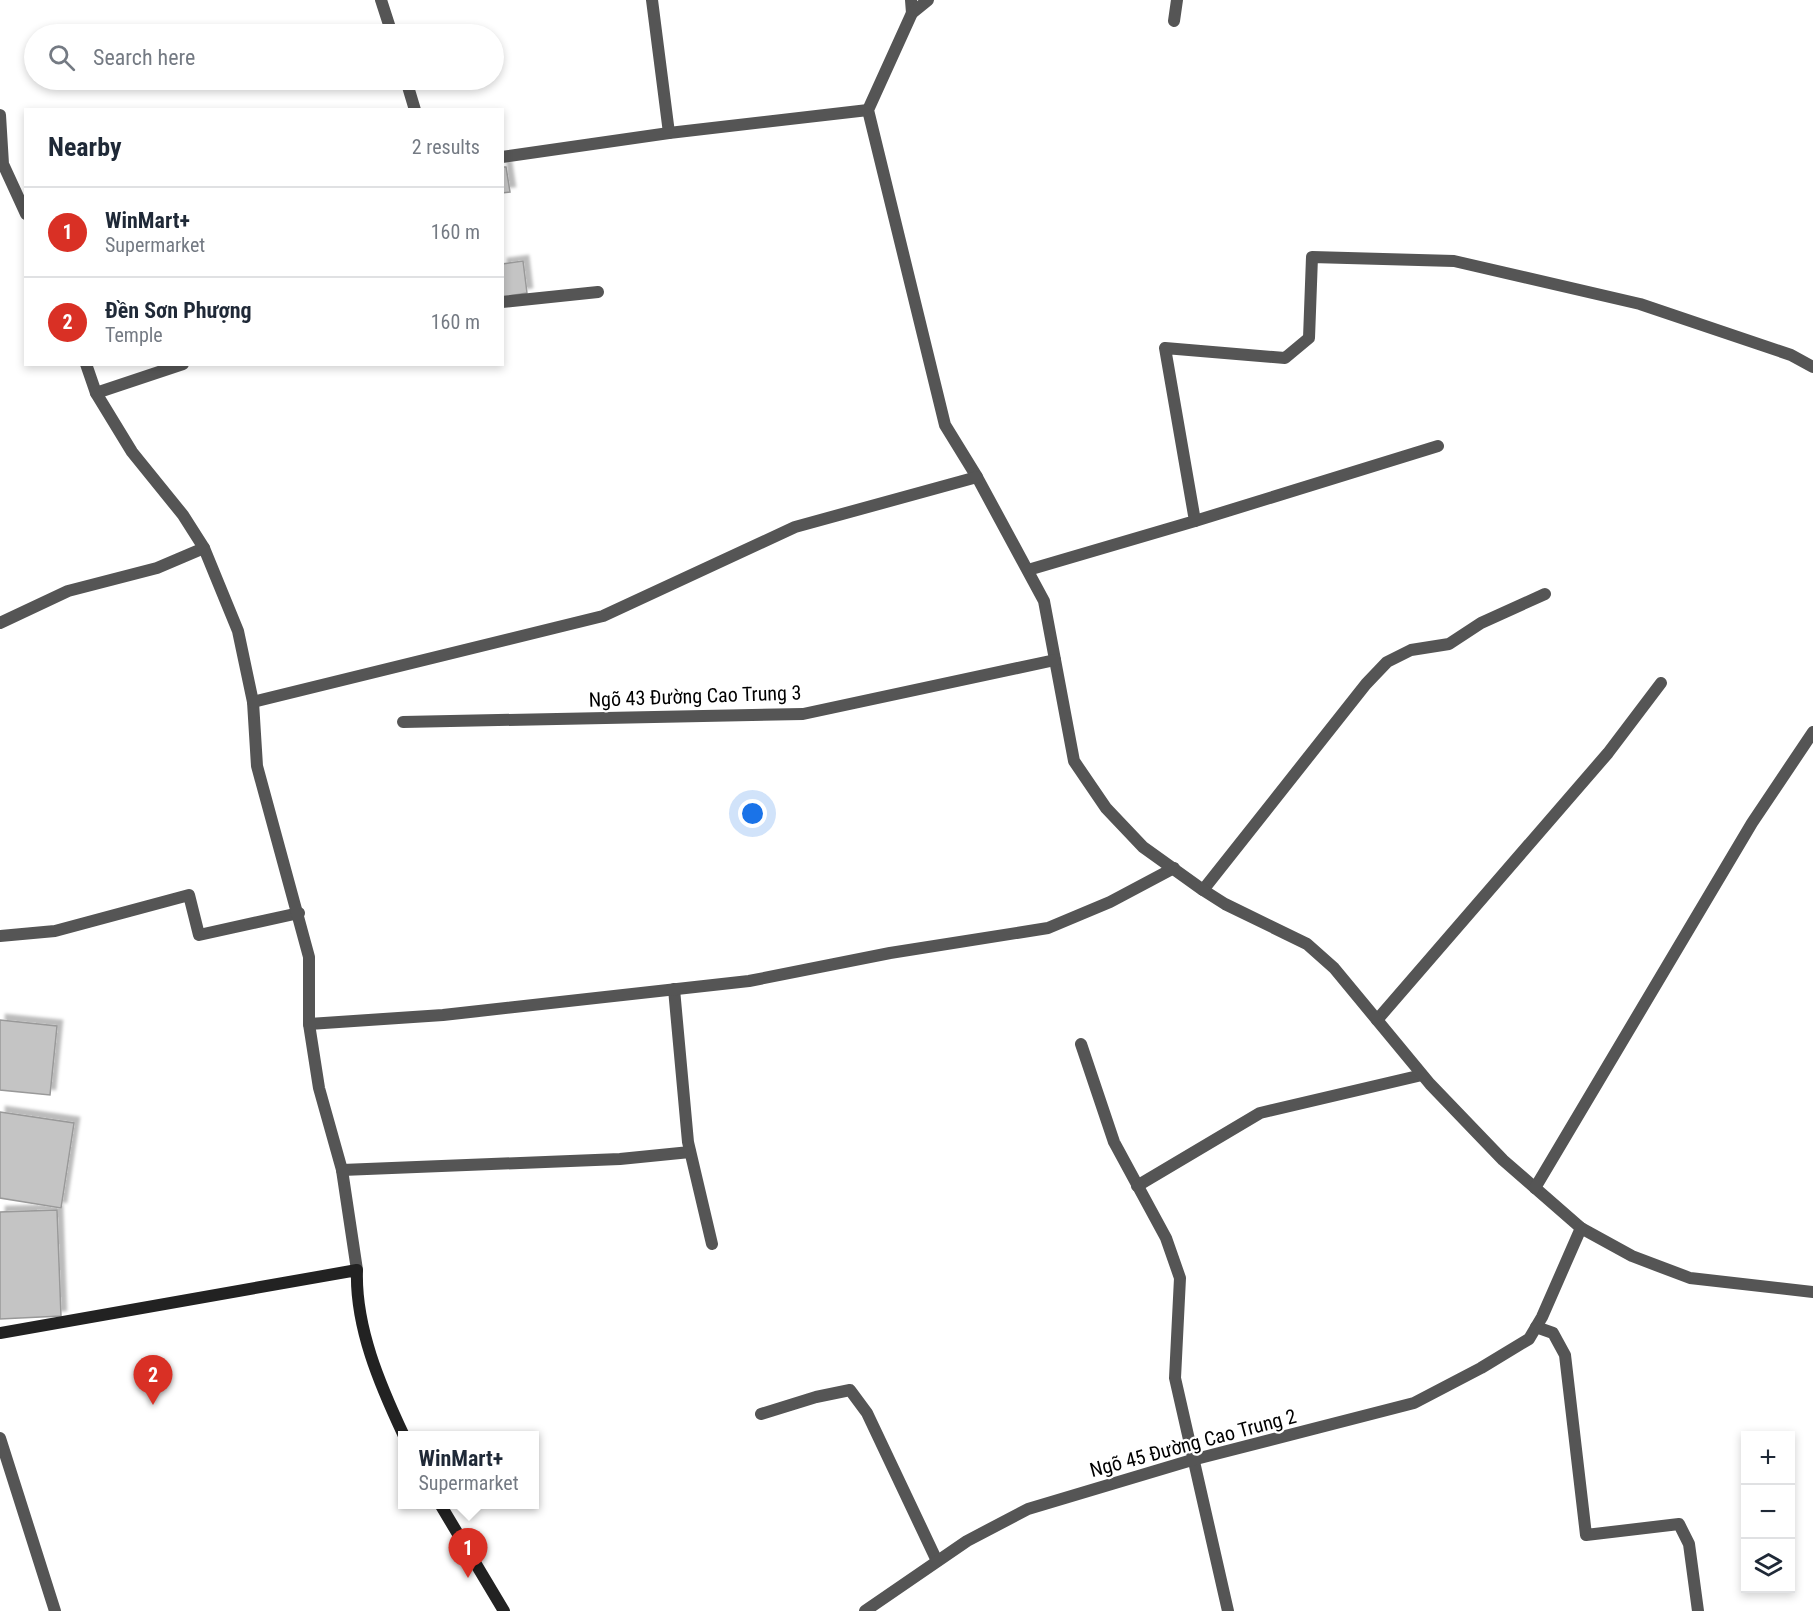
<!DOCTYPE html>
<html lang="en">
<head>
<meta charset="utf-8">
<style>
  body { margin:0; font-family:"Roboto Condensed",sans-serif; background:#f6f6f7; color:#1f2937 }
  .controls { position:absolute; right:18px; bottom:18px; display:grid; overflow:hidden; border-radius:0px; box-shadow:0 3px 9px #0003 }
  .controls button { width:54px; height:54px; display:grid; place-items:center; padding:0; border:0; border-bottom:2px solid #e0e1e3; background:#fff; color:#1f2937; font:30px sans-serif }
  .you { position:absolute; left:753px; top:814px; width:21px; height:21px; margin:-15px; border:4px solid #fff; border-radius:50%; background:#1a73e8; box-shadow:0 0 0 9px #1a73e833 }
  .badge { display:grid; place-items:center; width:39px; height:39px; border-radius:50%; background:#d93025; color:#fff; font-size:20px; font-weight:700 }
  .pin { position:absolute; translate:-50% -50px; filter:drop-shadow(0 2px 3px #0008) }
  .pin::after { content:''; position:absolute; top:32px; width:21px; height:18px; background:inherit; clip-path:polygon(0 0,100% 0,50% 100%) }
  .popup { position:absolute; left:398px; top:1431px; width:141px; height:78px; box-sizing:border-box; display:grid; place-content:center; border-radius:0px; background:#fff; filter:drop-shadow(0 2px 4px #0005); font-size:20px; white-space:nowrap; color:#747a83 }
  .popup b { font-size:22px; color:#1f2937 }
  .popup::after { content:''; position:absolute; left:50%; top:100%; margin-left:-12px; border:12px solid transparent; border-top-color:#fff }
  .list { margin:0; padding:0; list-style:none }
  h2 { display:flex; justify-content:space-between; align-items:center; height:78px; margin:0; padding:0 24px; font-size:26px }
  h2 small { font-size:20px; font-weight:400; color:#747a83 }
  .list li { display:grid; grid-template-columns:39px 1fr auto; gap:18px; align-items:center; box-sizing:border-box; height:90px; padding:0 24px; border-top:2px solid #e0e1e3 }
  .list b { display:block; font-size:22px; white-space:nowrap }
  .list p { margin:0; font-size:20px; white-space:nowrap; color:#747a83 }
  .list em { font-size:20px; font-style:normal; color:#747a83 }
  .icon { flex:none; width:33px; height:33px; fill:none; stroke:currentColor; stroke-width:2; stroke-linecap:round; stroke-linejoin:round }
  .map { position:relative; flex:none; width:1813px; height:1611px; overflow:hidden }
  .search { position:absolute; background:#fff; box-shadow:0 3px 9px #0003; left:24px; top:24px; width:480px; height:66px; display:flex; align-items:center; gap:15px; box-sizing:border-box; padding:0 21px; border-radius:33px; color:#747a83; font-size:22px }
  .panel { position:absolute; background:#fff; box-shadow:0 3px 9px #0003; left:24px; top:108px; width:480px; height:258px; border-radius:0px }
  .map>svg:first-child { display:block }
  .building { fill:#c4c4c4; stroke:#999; stroke-width:1.5; filter:url(#shadow) }
  .lines { fill:none; stroke-linecap:round; stroke-linejoin:round }
  .lane { stroke:#555; stroke-width:12 }
  .street { stroke:#555; stroke-width:12 }
  .secondary { stroke:#222; stroke-width:12 }
  .labels { text-anchor:middle; stroke-width:4.5; stroke-linejoin:round; paint-order:stroke }
  .street-label { font-size:20px; fill:#000; stroke:#fff }
</style>
</head>
<body>
<div class="map">
<svg width="1813" height="1611" viewBox="0 0 1813 1611">
  <defs>
    <filter id="shadow"><feDropShadow dx="5.5" dy="-5.5" stdDeviation="1.5" flood-color="#0004"/></filter>
  </defs>
  <rect width="100%" height="100%" fill="#fff"/>
  <!-- building -->
  <g class="building">
    <path d="M 502,167 L 506,167 L 510,192 L 502,193 Z"/>
    <path d="M 523,261 L 527,293 L 502,297 L 502,264 Z"/>
    <path d="M 0,1020 L 57,1026 L 50,1095 L 0,1090 Z"/>
    <path d="M 0,1112 L 74,1123 L 61,1208 L 0,1198 Z"/>
    <path d="M 57,1210 L 61,1316 L 0,1319 L 0,1212 Z"/>
  </g>
  <g class="lines">
    <!-- lane -->
    <g class="lane">
      <path d="M 911,0 L 912,13"/>
      <path d="M 502,302 L 598,292"/>
      <path d="M 96,393 L 183,364"/>
      <path d="M 0,623 L 68,591 L 157,568 L 204,548"/>
      <path d="M 1203,890 L 1366,684 L 1387,662 L 1411,650 L 1449,644 L 1481,623 L 1545,594"/>
      <path d="M 0,936 L 55,931 L 189,895 L 199,935 L 299,913"/>
      <path d="M 674,989 L 688,1142 L 712,1244"/>
      <path d="M 1377,1020 L 1608,753 L 1661,683"/>
      <path d="M 309,1024 L 443,1015 L 749,981 L 890,953 L 1048,928 L 1110,902 L 1174,868"/>
      <path d="M 1081,1044 L 1114,1142 L 1166,1238 L 1180,1278 L 1175,1378 L 1228,1611"/>
      <path d="M 342,1170 L 620,1159 L 690,1152"/>
      <path d="M 1137,1186 L 1260,1113 L 1422,1075"/>
      <path d="M 1536,1327 L 1553,1333 L 1565,1355 L 1586,1535 L 1679,1524 L 1689,1544 L 1698,1611"/>
      <path d="M 761,1414 L 816,1397 L 850,1390 L 867,1413 L 937,1561"/>
      <path d="M 0,1438 L 55,1611"/>
    </g>
    <!-- street -->
    <g class="street">
      <path d="M 381,0 L 392,34"/>
      <path d="M 652,0 L 669,133"/>
      <path d="M 928,0 L 912,13 L 868,110 L 945,425 L 977,477 L 1044,601 L 1074,761 L 1106,808 L 1143,847 L 1203,890 L 1225,904 L 1307,944 L 1334,968 L 1430,1084 L 1503,1160 L 1581,1228 L 1632,1256 L 1690,1278 L 1813,1292"/>
      <path d="M 1174,21 L 1177,0"/>
      <path d="M 406,80 L 415,110"/>
      <path d="M 0,115 L 3,164 L 26,214"/>
      <path d="M 502,157 L 669,133 L 868,110"/>
      <path d="M 86,364 L 96,393 L 132,452 L 183,515 L 204,548 L 238,631 L 253,702 L 257,766 L 309,957 L 309,1024 L 319,1088 L 342,1170 L 357,1270"/>
      <path d="M 1195,521 L 1438,446"/>
      <path d="M 1028,570 L 1195,521 L 1165,348 L 1285,358 L 1309,338 L 1312,257 L 1454,261 L 1640,304 L 1791,355 L 1813,367"/>
      <path d="M 253,702 L 603,616 L 795,527 L 977,477"/>
      <path d="M 403,722 L 803,714 L 1055,660"/>
      <path d="M 1535,1188 L 1752,823 L 1813,732"/>
      <path d="M 865,1611 L 967,1541 L 1028,1509 L 1192,1460 L 1414,1403 L 1481,1368 L 1529,1339 L 1542,1317 L 1581,1228"/>
    </g>
    <!-- secondary -->
    <g class="secondary">
      <path d="M 0,1333 L 357,1270 C 355,1327 380,1385 404,1436"/>
      <path d="M 440,1504 L 504,1611"/>
    </g>
  </g>
  <g class="labels">
    <!-- street labels -->
    <g class="street-label">
      <text transform="translate(695 696) rotate(-2)" y="7">Ngõ 43 Đường Cao Trung 3</text>
      <text transform="translate(1193 1443) rotate(-15)" y="7">Ngõ 45 Đường Cao Trung 2</text>
    </g>
  </g>
</svg>
<div class="controls">
<button>+</button>
<button>−</button>
<button><svg class="icon" aria-label="layers" viewBox="0 0 24 24"><path d="M12 4l9 5-9 5-9-5zM3 14l9 5 9-5"/></svg></button>
</div>
<div class="you"></div>
<div class="pin badge" style="left:468px;top:1578px">1</div>
<div class="popup"><b>WinMart+</b>Supermarket</div>
<div class="pin badge" style="left:153px;top:1405px">2</div>
<div class="search"><svg class="icon" aria-label="search" viewBox="0 0 24 24"><circle cx="10" cy="10" r="6"/><path d="M15 15l6 6"/></svg>Search here</div>
<section class="panel">
<h2>Nearby<small>2 results</small></h2>
<ul class="list">
<li><span class="badge">1</span><div><b>WinMart+</b><p>Supermarket</p></div><em>160 m</em></li>
<li><span class="badge">2</span><div><b>Đền Sơn Phượng</b><p>Temple</p></div><em>160 m</em></li>
</ul>
</section>
</div>
</body>
</html>
